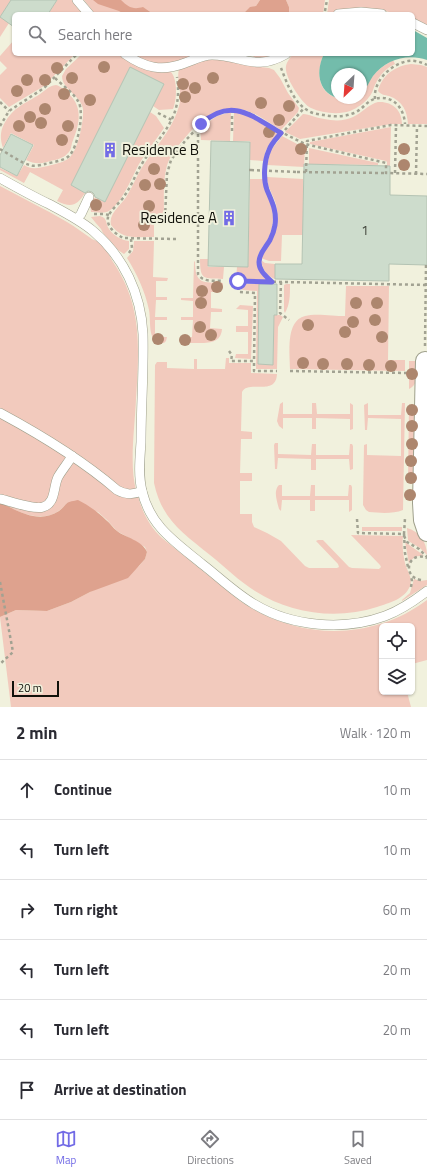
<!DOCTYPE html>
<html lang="en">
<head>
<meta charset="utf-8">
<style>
  body { margin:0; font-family:"Titillium Web",sans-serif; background:#f2f2f3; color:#2b2b33 }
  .controls { position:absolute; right:12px; bottom:12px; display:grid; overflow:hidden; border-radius:6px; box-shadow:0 1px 3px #0004 }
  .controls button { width:36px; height:36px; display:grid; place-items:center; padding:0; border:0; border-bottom:1px solid #e1e1e2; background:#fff; color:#2b2b33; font:20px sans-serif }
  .compass { position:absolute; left:331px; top:68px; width:36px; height:36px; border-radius:50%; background:#fff; box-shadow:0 1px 3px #0004; rotate:205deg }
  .scale { position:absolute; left:12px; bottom:10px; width:47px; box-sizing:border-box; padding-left:4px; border:2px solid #11110a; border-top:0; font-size:11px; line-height:14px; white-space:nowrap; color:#11110a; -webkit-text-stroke:3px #f1f1dd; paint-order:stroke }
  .stop { position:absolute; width:12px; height:12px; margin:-9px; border:3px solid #726be6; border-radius:50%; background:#fff }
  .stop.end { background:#726be6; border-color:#fff; box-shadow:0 1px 4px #0008 }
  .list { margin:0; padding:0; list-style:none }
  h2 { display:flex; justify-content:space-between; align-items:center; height:52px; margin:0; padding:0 16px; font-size:17px }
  h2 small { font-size:13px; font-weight:400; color:#7c7c81 }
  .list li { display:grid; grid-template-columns:26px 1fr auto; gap:12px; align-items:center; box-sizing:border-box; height:60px; padding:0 16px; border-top:1px solid #e1e1e2 }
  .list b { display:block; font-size:15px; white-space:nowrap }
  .list em { font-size:13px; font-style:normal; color:#7c7c81 }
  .icon { flex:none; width:22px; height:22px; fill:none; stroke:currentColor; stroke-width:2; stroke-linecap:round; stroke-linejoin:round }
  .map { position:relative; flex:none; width:427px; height:707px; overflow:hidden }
  .search { position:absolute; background:#fff; box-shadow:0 1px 3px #0004; left:12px; right:12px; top:12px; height:44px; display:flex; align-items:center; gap:10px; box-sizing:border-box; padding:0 14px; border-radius:6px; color:#7c7c81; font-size:15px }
  .sheet { height:412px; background:#fff }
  nav { display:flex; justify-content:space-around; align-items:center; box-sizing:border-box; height:56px; border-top:1px solid #e1e1e2; background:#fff; font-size:11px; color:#7c7c81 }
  nav a { display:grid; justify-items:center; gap:2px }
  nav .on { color:#726be6 }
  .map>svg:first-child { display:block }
  .green { fill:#f2cabd }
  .forest { fill:#dea28e }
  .water { fill:#73bcab }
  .building { fill:#cddccc; stroke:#b4c3b3 }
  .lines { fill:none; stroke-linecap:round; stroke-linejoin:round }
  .lane-casing { stroke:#9fa08c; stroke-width:10 }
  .street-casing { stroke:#9fa08c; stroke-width:20 }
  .path { stroke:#a2a292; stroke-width:2.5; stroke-dasharray:3 3; stroke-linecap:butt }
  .lane { stroke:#fff; stroke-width:9 }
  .street { stroke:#fff; stroke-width:18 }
  .path-bridge { stroke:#a2a292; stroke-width:2.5; stroke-dasharray:3 3; stroke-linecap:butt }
  .tree { fill:#ad866e }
  .route { stroke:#726be6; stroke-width:5 }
  .labels { text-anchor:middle; stroke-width:4; stroke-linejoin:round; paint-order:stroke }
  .number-label { font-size:13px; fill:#40443a }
  .poi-label { font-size:15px; fill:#11110a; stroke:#f1f1dd; text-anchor:start }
</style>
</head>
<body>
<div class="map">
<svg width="427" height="707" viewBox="0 0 427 707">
  <rect width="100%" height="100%" fill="#f1f1dd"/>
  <!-- green -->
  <g class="green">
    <path d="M 0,0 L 11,0 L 0,17 Z"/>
    <path d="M 57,0 L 72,0 L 84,14 L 48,14 Z"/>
    <path d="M 84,0 L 260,0 L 256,6 L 250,8 L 243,14 L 95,14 Z"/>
    <path d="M 286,0 L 325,0 L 323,14 L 289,14 L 289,7 Z"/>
    <path d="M 329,0 L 427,0 L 427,26 L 413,19 L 413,14 L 397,14 L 381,10 L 340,10 L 327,14 Z"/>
    <path d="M 0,17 L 9,23 L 0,37 Z"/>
    <path d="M 14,40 L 14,54 L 75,54 L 44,86 L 9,107 L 0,98 L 0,75 L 7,68 L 0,61 L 0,56 Z"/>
    <path d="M 82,54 L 119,54 L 122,56 L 170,71 C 178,78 177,100 173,109 L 159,110 L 153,106 L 164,84 L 130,67 L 71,185 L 85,193 C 77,206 71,208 57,201 L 63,190 L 30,172 L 24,183 L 0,170 L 0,168 L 17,176 L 24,165 C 32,170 38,168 48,166 C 54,164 62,163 68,159 C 78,152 84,121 83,109 C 81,95 62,90 62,76 L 66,69 Z"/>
    <path d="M 130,54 L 198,54 C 181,61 166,68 148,62 C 142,61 136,57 130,54 Z"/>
    <path d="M 253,54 L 280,54 L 270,58 L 254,59 Z"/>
    <path d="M 293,54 L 324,54 C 316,71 317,94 339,98 C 346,100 354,98 361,98 L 361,94 C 366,89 368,83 372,77 C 378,69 385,65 393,60 L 395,64 C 386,68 380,75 376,83 C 373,88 373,93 369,97 C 365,103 357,108 350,111 C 338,115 322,113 311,108 C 302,104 287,80 286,70 C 285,64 289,59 293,54 Z"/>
    <path d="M 213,59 L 228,61 L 251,66 L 269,68 L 274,70 L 280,78 L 288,93 L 299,108 L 298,112 L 281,130 C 269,123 257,113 244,110 C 218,103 199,121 184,139 C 176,148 168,158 166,170 C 163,183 164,205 164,219 L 154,219 L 154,237 C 137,237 122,240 111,225 C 108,213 123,204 128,194 C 133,186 136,177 141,169 C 154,148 172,131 179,106 C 183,92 176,81 179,69 L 200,61 Z"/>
    <path d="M 411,64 L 421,65 L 427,67 L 427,124 L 408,124 C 407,111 403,101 389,96 C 385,95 381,95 378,91 C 382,75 395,66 411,64 Z"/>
    <path d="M 56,85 C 61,86 65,91 69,94 C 84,108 79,126 72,143 C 71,147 71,151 67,154 C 63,159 53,160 47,162 C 39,164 34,164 26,160 L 34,145 L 11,133 L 3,148 C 0,139 0,132 4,124 C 13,108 22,105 37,96 C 44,92 48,86 56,85 Z"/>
    <path d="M 378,102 C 392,101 402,110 402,124 L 391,124 L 300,139 L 285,132 L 303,114 C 307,114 309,115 312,116 C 325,120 341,123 353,117 C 362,113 369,104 378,102 Z"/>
    <path d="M 150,112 L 156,116 L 164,128 C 156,140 147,151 139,164 C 132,177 122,203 109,211 C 104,214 96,212 91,212 L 90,204 L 93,197 L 105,202 Z"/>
    <path d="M 231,112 L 230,141 L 201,140 L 200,128 L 217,116 Z"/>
    <path d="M 234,112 C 252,114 263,126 278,134 L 266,150 L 263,161 L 250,160 L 250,141 L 233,141 Z"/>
    <path d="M 391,127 L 390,166 L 387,166 L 387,162 L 386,161 L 310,144 L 310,142 Z"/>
    <path d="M 282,136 L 299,145 L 305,147 L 304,167 L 267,165 L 271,150 Z"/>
    <path d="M 309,148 L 378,163 L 378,165 L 309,164 Z"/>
    <path d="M 267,177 L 303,179 L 303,235 L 282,235 L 281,261 L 269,261 L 261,258 C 263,252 267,249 270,244 C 277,232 279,217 276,204 C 273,194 267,187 267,177 Z"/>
    <path d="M 250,179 L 263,179 C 265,193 273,203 273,218 C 273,225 271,233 268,239 C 266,243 263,246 261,249 C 254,260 258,271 267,280 L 236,279 L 237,267 L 248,267 Z"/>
    <path d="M 0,186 C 22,198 45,209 67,222 C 76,227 83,233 92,239 C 93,240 95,240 97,241 C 105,245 109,255 113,262 C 143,306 139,349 136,399 C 135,426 129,464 136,490 L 130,490 L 119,487 L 31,426 L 0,408 Z"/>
    <path d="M 100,216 C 108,218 105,223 109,229 C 114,236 121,240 129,241 L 129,249 L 124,254 L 118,250 L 103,233 L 101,229 L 95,222 L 91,217 Z"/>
    <path d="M 134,241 L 154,241 L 153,277 L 168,278 L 167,281 L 156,281 L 156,297 L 167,297 L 167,300 L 156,300 L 155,317 L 167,317 L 167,320 L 155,320 L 155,337 L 167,337 L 166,341 L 164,343 L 157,343 C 148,336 151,321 149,310 C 145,291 137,274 127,258 L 133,251 Z"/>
    <path d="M 200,259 L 208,259 L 208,267 L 224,267 L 223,279 C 204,278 200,281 200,259 Z"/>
    <path d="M 261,260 L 265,263 L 275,264 L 275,279 C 267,276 262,269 261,260 Z"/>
    <path d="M 195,261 C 195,285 203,282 223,283 L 222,290 L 220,291 L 211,292 L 211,308 L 222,309 L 222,312 L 211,312 L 210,328 L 222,329 C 221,343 209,343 198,343 C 191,343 184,344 180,338 L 192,337 L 193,320 L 181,320 L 181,317 L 193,317 L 193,301 L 181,300 L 181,298 L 193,298 L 194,262 Z"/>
    <path d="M 241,284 L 278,284 L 259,284 L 258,364 L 273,364 L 274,315 L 280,315 L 283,317 L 278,327 L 277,369 L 256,369 L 257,291 L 243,290 L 241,289 Z"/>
    <path d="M 286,284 L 290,284 C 290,295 290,304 285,313 L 284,311 L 284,285 Z"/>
    <path d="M 346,286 L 389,286 L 388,360 L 405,360 L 405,371 L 290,369 C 290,354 285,321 305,316 C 315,313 334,316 345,316 Z"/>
    <path d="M 240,305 L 253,306 L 251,359 L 235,358 L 236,354 L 248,354 L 248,332 L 236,332 L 236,326 L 248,326 L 248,310 L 236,309 Z"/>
    <path d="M 226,358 L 229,358 L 229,363 L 251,363 L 251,373 L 277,374 C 276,397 248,379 242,392 L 241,431 L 252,432 L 252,439 L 241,439 L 240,473 L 252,473 L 252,481 L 240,481 L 240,514 L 252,514 L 252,522 L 254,527 L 267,533 L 281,541 L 305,566 L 309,568 L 337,568 L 339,567 L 338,564 L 316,541 L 318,540 L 323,540 L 349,567 L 352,568 L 379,569 L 381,567 L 380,565 L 351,535 L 403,536 C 402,545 403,554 405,563 C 407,571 413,578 410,586 C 405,599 389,603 377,607 C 337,620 291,614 255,591 C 239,581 225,567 210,555 C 183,533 162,520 154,483 L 155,365 L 157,362 L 167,362 L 167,368 L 194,369 L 194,359 L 197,359 L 197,369 L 225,369 Z"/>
    <path d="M 409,361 L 416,361 C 416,371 420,384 409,389 Z"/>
    <path d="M 283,402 L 283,414 L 312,414 L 312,403 L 316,403 L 317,414 L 350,414 L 350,403 L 353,405 L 353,429 L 350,430 L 350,419 L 316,418 L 316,429 L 312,429 L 312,418 L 283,418 L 283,429 L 279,426 L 277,421 L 280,404 Z"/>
    <path d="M 368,403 L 368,415 L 401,415 L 402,403 L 405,403 L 403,510 C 393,514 380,513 369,512 L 366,510 L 363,505 L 364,445 L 367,444 L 367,455 L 401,456 L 401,419 L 368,418 L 367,430 L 365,430 L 364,405 Z"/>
    <path d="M 409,404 L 413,406 L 416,411 L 415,483 L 408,483 Z"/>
    <path d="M 0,417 L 68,457 L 49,500 L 37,505 L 0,496 Z"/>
    <path d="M 275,443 L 278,443 L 278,454 L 311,455 L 312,444 L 316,444 L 316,455 L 349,455 L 350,444 L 352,444 L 353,446 L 353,469 L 350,470 L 349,459 L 316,459 L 316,470 L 311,470 L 311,459 L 278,458 L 277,469 L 275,469 L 274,445 Z"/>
    <path d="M 72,461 L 138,496 C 142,512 150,527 162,538 L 240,601 C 297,640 371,642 427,600 L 427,660 L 412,664 L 412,626 L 382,626 L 382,692 L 407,692 L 411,707 L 11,707 L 0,617 L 16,610 L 47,611 L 71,602 L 139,566 L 145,559 L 147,552 L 145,547 L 117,531 L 107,520 L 98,512 L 67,503 C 65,505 63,508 60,510 C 42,524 17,512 0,502 L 43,509 Z"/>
    <path d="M 279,485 L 282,485 L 282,496 L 310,496 L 311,485 L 315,485 L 315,496 L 348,496 L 349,485 L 351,485 L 352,487 L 352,510 L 349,512 L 349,500 L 315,500 L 315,511 L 310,511 L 310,500 L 282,500 L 281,511 L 279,509 C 277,501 273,491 279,485 Z"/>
    <rect x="362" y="527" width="40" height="4"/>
    <path d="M 407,528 C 419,531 427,542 427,555 L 420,548 L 410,542 L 408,540 Z"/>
    <path d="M 405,541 C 410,547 418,550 424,556 C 417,555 412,558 409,564 Z"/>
    <path d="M 414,579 L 420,581 L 427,580 L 427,585 L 402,601 L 402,600 L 410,593 Z"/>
  </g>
  <!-- forest -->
  <g class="forest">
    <path d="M 93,0 L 121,0 C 128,7 133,10 143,7 L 153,14 L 124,14 L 119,11 L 98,4 Z"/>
    <path d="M 260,0 L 286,0 L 289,7 L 289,14 L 243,14 L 250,7 L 256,6 Z"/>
    <path d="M 78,500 C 88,505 98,512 106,520 C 110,523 113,528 117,531 C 126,538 142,540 147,552 L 145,559 L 128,578 L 90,592 L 71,602 L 47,611 L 16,610 L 0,617 L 0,502 C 18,512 40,524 59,511 C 62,509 64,506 66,504 C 69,501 74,501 78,500 Z"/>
  </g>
  <!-- water -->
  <path class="water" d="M 413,30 L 427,38 L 427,60 C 408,53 386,59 373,76 C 369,82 367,88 361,94 L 361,74 L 337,74 L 337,98 C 317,91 316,70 324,54 L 413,54 Z"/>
  <!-- building -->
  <g class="building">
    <path d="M 11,0 L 57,0 L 48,14 L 14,14 L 14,27 L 0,17 Z"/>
    <path d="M 130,67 L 164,84 L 105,202 L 95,197 L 94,194 L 92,192 L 88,191 L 85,193 L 71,185 Z"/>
    <path d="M 11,134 L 33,145 L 17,176 L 0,167 L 0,155 Z"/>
    <path d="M 211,141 L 250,142 L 248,267 L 208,266 Z"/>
    <path d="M 304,164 L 390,166 L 390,195 L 427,196 L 427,265 L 389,264 L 389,281 L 275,279 L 275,264 L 302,264 Z"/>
    <path d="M 259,284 L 277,284 L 277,315 L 274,315 L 273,365 L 258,364 Z"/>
  </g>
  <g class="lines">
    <!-- lane casing -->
    <g class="lane-casing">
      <g id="lane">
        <path d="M 77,0 L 89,14"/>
        <path d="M 338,14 L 361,12 L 382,14"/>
        <path d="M 413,23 L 427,30"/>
        <path d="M 125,54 C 145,68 162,72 185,63 C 194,60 202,55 212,55 C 242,55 255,72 286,54"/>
        <path d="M 0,178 C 16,187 32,196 49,204 C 64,212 80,220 93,231 C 124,257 141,294 143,334 C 144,370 141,406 141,442 C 140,458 138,475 142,491 C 150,526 175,542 202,564 C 219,577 235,593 254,604 C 292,627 344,631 385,616 C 401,610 414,601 427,591"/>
        <path d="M 77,219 L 81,214 L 89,197"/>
        <path d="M 0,413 C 41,435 82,460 117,490 C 126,495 133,495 142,491"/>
        <path d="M 0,499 C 9,501 35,510 43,507 C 56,503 53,487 58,477 C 62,470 68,463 72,456"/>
      </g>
    </g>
    <!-- street casing -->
    <g class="street-casing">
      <path id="street" d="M 425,361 L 422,503 L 423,520 L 427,532"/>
    </g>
    <!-- path -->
    <g class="path">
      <path d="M 325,11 L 327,0"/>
      <path d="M 281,68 C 287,83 294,104 309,111 C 313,114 319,114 324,115 C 334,117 344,117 354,113 C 362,110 366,102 374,99 C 392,94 404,107 405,124"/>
      <path d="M 375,99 C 373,81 391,64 408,61 C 415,60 421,62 427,65"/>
      <path d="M 0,102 L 9,111"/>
      <path d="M 232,110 L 232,133"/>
      <path d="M 158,113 L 172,120"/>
      <path d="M 0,126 L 9,111 L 44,88 L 77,54"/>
      <path d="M 198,128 L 198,274 C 203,283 214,280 223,281"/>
      <path d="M 0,149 C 9,154 21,163 30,165 C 34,167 41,165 45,164 C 53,162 63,161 69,156 C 78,147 84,114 79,103 C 75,94 62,85 55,78"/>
      <path d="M 249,170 L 251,170"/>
      <path d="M 297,172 L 386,173"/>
      <path d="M 306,172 L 307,141 L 391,125 L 427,126"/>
      <path d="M 395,173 L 396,126"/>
      <path d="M 416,174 L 417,126"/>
      <path d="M 94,214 L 104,214 L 109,215"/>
      <path d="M 176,218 L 165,218 L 167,174 L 171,160 L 185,141 L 203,122 L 215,115 L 227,110 L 236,111 L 249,113 L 257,118 L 271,127 L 305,144 L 386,163 L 386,173 L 427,174"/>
      <path d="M 176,239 L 123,238 C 116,234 106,227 108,217 C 110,210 121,202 125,195 C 132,185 136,173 143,162 C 163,131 183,118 177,77"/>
      <path d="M 129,253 L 132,248 L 131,239"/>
      <path d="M 237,281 L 426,285"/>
      <path d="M 238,281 L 239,292 L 255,293 L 254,361"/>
      <path d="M 272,282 L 263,273 L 259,261 L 261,253 L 272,236 L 275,223 L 274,205 L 267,189 L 265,181 L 265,172 L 267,156 L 272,145 L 304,108"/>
      <path d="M 281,282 L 280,313 L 289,320"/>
      <path d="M 425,346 L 426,265"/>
      <path d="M 229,351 L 232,355 L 231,361 L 254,361 L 254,371 L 277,371"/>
      <path d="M 290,371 L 407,373"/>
      <path d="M 357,519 L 358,533 L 404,534 L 405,518"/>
      <path d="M 404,534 L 405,553 L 408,567"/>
      <path d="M 404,536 L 407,542 L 419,549 L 427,557"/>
      <path d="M 421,580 C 401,577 408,550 427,558"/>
      <path d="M 0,582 L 13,652 L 0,664"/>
      <path d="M 411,587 L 412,581 L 411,576"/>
    </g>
    <!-- lane -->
    <use href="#lane" class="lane"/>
    <!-- street -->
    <use href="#street" class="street"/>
    <!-- path-bridge -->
    <path class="path-bridge" d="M 251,170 L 297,172"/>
  </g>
  <!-- trees -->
  <g class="tree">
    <circle cx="104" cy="67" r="6"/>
    <circle cx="57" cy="68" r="6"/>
    <circle cx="72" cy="78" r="6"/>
    <circle cx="213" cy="78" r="6"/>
    <circle cx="27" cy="80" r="6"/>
    <circle cx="45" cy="80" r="6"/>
    <circle cx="183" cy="84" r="6"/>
    <circle cx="195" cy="88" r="6"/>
    <circle cx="17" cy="91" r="6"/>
    <circle cx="64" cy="94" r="6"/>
    <circle cx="185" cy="97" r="6"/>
    <circle cx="90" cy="100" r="6"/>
    <circle cx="261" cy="103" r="6"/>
    <circle cx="289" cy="106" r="6"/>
    <circle cx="45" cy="109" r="6"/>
    <circle cx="30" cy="117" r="6"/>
    <circle cx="279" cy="120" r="6"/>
    <circle cx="41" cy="123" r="6"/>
    <circle cx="19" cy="126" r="6"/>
    <circle cx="68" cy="126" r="6"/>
    <circle cx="269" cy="132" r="6"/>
    <circle cx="62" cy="140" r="6"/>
    <circle cx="301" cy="149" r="6"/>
    <circle cx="404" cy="149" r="6"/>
    <circle cx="404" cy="165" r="6"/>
    <circle cx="154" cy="169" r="6"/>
    <circle cx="160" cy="184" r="6"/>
    <circle cx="145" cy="185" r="6"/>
    <circle cx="96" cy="205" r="6"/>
    <circle cx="149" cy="206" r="6"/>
    <circle cx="144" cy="225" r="6"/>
    <circle cx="217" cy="287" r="6"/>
    <circle cx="202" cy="291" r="6"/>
    <circle cx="201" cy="303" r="6"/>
    <circle cx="356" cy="303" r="6"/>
    <circle cx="377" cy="303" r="6"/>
    <circle cx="375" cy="320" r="6"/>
    <circle cx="353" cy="322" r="6"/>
    <circle cx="308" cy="325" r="6"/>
    <circle cx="200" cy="327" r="6"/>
    <circle cx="345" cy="332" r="6"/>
    <circle cx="211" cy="335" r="6"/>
    <circle cx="382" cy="337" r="6"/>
    <circle cx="158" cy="339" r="6"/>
    <circle cx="185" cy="340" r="6"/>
    <circle cx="303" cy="363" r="6"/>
    <circle cx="323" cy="364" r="6"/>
    <circle cx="347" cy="364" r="6"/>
    <circle cx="369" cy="365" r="6"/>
    <circle cx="391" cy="366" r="6"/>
    <circle cx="412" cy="374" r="6"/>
    <circle cx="412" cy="410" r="6"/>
    <circle cx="412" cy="426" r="6"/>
    <circle cx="412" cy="444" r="6"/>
    <circle cx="411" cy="461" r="6"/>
    <circle cx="411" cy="478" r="6"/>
    <circle cx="410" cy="495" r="6"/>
  </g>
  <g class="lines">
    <!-- route -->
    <path class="route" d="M 201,124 C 232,96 253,117 281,133 C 277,138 271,144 269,150 C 264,161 263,179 267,190 C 272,202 277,211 275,225 C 274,231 272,236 270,240 C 266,247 259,253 259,262 C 259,271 266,276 272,282 L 238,281"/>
  </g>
  <!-- icons -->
  <defs>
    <g id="building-bare" transform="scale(1.2)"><path d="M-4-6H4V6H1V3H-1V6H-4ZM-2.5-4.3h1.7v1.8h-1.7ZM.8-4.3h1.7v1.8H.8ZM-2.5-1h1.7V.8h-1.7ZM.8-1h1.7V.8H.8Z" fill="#726be6" stroke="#f1f1dd" stroke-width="2.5" paint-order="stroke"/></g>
  </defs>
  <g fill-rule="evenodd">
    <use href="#building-bare" x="110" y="150"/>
    <use href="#building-bare" x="229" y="218"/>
  </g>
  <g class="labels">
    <!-- number labels -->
    <g class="number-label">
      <text x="365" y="235">1</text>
    </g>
    <!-- poi labels -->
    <g class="poi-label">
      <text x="122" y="155">Residence B</text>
      <text x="217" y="223" text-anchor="end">Residence A</text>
    </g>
  </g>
</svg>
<div class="controls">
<button><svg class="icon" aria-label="locate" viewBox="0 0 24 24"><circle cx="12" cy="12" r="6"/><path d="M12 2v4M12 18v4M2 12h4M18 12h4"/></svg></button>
<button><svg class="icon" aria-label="layers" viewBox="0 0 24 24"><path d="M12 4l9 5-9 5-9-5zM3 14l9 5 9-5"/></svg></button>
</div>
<svg class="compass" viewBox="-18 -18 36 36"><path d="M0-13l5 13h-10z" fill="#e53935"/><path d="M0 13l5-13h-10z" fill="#7c7c81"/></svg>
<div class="scale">20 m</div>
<div class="stop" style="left:238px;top:281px"></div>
<div class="stop end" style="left:201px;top:124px"></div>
<div class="search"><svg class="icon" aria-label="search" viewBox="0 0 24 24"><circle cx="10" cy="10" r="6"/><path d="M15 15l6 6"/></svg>Search here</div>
</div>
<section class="sheet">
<h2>2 min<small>Walk · 120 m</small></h2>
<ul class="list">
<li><svg class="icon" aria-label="ahead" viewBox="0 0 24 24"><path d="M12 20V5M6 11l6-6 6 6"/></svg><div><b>Continue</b></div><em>10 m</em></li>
<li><svg class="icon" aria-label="left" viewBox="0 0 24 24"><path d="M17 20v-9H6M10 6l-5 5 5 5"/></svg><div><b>Turn left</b></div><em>10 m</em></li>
<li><svg class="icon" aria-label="right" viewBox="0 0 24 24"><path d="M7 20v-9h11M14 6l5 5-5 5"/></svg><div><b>Turn right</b></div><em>60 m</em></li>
<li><svg class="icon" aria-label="left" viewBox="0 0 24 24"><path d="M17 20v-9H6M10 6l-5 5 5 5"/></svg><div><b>Turn left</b></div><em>20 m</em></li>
<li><svg class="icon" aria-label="left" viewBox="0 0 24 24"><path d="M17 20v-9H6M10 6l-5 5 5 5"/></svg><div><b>Turn left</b></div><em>20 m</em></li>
<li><svg class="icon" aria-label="arrive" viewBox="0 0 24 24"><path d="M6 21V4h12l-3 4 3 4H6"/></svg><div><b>Arrive at destination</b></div></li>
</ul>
</section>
<nav>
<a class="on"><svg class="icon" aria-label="map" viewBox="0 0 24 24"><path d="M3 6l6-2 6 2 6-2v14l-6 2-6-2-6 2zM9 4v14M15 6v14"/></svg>Map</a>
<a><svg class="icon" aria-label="directions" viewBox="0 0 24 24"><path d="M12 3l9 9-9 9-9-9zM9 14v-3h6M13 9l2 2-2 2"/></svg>Directions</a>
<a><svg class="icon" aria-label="saved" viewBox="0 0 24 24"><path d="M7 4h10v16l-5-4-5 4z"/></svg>Saved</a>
</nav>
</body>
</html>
